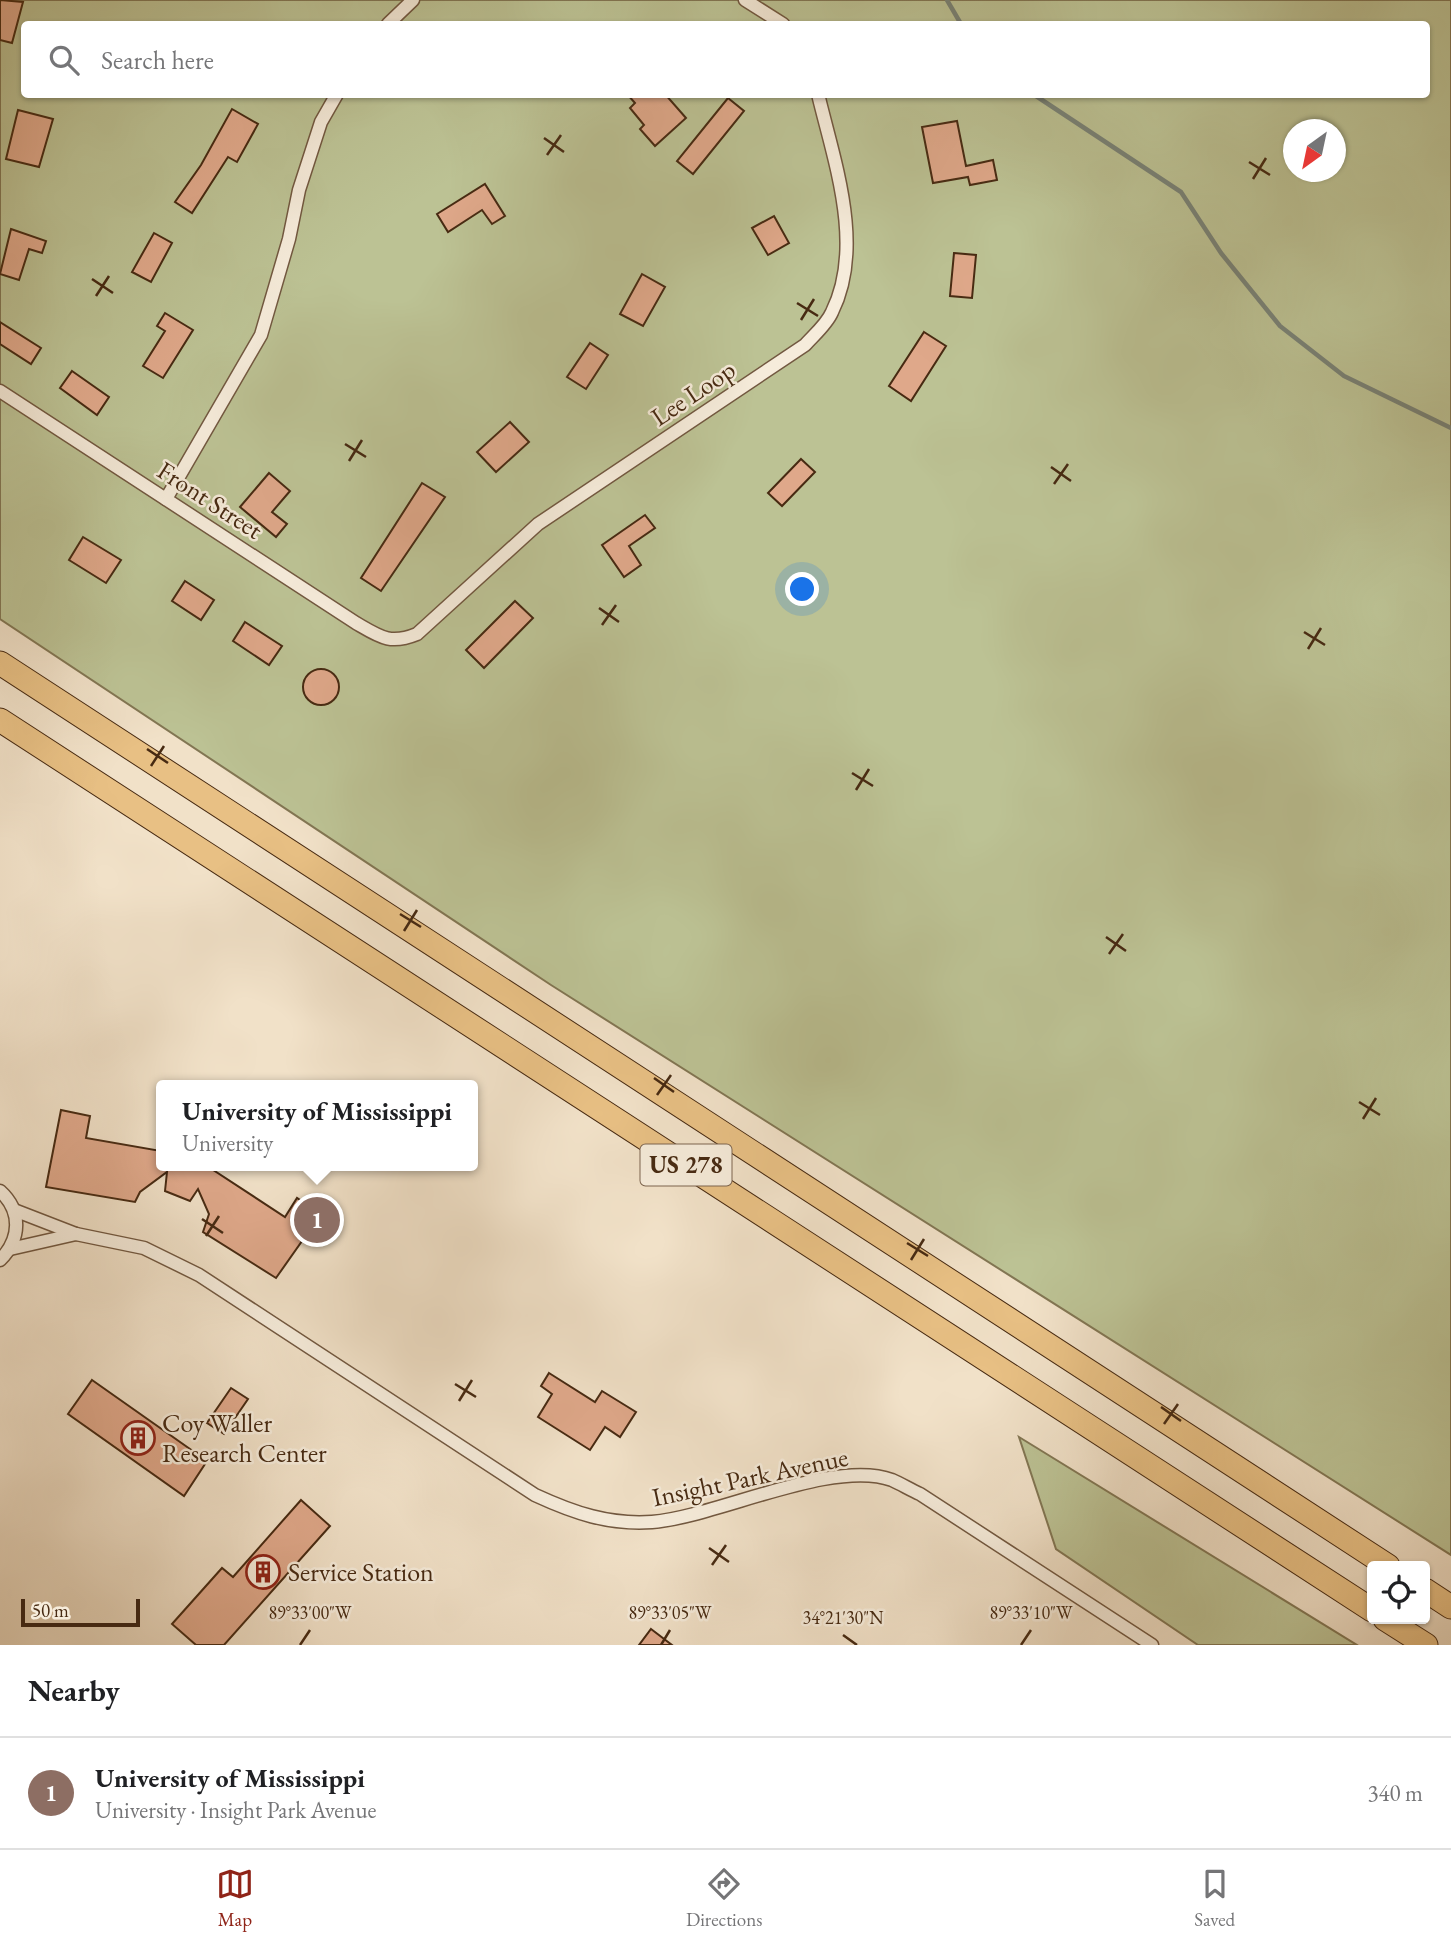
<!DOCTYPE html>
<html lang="en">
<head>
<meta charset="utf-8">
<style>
  body { margin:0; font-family:"EB Garamond",serif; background:#f6f6f6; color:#202124 }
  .controls { position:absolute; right:21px; bottom:21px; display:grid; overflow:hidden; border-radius:7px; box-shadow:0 2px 5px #0004 }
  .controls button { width:63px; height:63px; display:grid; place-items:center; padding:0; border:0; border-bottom:2px solid #e0e0e0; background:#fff; color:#202124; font:35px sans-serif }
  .compass { position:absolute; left:1283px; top:119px; width:63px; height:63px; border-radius:50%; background:#fff; box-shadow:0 2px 5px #0004; rotate:213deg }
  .scale { position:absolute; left:21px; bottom:18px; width:119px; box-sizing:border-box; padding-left:7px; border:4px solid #472a12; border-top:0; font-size:19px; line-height:24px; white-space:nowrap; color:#472a12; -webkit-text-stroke:5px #f6ecdb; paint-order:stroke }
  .you { position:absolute; left:803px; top:590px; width:24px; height:24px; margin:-18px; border:5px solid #fff; border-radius:50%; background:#1a73e8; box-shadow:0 0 0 10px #1a73e833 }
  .badge { display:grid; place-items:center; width:46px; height:46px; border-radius:50%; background:#8f2418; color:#fff; font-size:23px; font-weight:700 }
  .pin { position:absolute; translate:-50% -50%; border:4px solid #fff; box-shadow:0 2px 7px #0006 }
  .popup { position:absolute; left:156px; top:1080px; width:322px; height:91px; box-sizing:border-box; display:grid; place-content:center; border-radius:7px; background:#fff; filter:drop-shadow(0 2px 5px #0005); font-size:23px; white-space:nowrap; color:#757577 }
  .popup b { font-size:26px; color:#202124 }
  .popup::after { content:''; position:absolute; left:50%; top:100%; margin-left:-14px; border:14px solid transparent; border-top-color:#fff }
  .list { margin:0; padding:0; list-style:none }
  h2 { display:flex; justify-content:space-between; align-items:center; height:91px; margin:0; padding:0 28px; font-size:30px }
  h2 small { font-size:23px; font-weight:400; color:#757577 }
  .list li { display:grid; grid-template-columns:46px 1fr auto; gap:21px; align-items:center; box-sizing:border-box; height:112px; padding:0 28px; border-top:2px solid #e0e0e0 }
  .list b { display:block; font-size:26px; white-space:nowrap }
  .list p { margin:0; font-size:23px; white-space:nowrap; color:#757577 }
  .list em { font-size:23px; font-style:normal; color:#757577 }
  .icon { flex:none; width:38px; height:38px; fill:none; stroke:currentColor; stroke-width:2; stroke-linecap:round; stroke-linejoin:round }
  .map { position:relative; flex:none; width:1451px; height:1645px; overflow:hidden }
  .search { position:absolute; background:#fff; box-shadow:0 2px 5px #0004; left:21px; right:21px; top:21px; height:77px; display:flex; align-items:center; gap:18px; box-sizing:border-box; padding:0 24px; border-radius:7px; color:#757577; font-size:26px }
  .sheet { height:203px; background:#fff }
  nav { display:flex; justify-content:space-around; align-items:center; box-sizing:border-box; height:98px; border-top:2px solid #e0e0e0; background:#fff; font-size:19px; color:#757577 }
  nav a { display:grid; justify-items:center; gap:4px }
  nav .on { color:#8f2418 }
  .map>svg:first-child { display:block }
  .green { fill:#bcc294; stroke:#827653; stroke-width:2; fill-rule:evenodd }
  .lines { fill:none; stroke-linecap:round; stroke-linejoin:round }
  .stream { stroke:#798276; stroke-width:4.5 }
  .building { fill:#dfa88a; stroke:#472a12; stroke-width:2 }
  .minor-casing { stroke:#725840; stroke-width:15 }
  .motorway-casing { stroke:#472a12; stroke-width:25 }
  .minor { stroke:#f6ecdb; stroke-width:12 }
  .motorway { stroke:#e8c084; stroke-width:23 }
  .ticks { fill:none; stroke:#472a12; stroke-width:2.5 }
  .labels { text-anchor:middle; stroke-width:5; stroke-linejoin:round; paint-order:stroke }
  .shield { fill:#f6ecdb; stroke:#7c644e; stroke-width:2 }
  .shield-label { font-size:24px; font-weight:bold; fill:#472a12 }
  .street-label { font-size:26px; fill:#472a12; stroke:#f6ecdb }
  .poi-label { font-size:26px; fill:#472a12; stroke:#f6ecdb; text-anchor:start }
  .ticks-label { font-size:18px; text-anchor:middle; fill:#472a12; stroke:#f6ecdb; stroke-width:5; stroke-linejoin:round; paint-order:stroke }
</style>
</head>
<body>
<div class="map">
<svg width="1451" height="1645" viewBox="0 0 1451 1645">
  <rect width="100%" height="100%" fill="#f1e1c8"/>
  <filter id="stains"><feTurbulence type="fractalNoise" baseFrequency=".00286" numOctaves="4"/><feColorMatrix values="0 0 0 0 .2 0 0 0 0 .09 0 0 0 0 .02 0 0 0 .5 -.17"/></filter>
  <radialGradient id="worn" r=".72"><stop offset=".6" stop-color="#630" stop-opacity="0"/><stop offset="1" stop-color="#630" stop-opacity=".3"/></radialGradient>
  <!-- green -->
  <g class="green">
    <path d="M 0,0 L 1451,0 L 1451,1555 L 551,985 L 0,619 ZM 24,24 L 1426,24 L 1426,94 L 24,94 ZM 1294,130 L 1336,130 L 1336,172 L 1294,172 Z"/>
    <path d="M 1019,1437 L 1357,1645 L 1198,1645 L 1056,1549 Z"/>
  </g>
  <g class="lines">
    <!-- stream -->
    <g class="stream">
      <path d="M 947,0 L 961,24"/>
      <path d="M 1033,94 L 1181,192 L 1221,253 L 1280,326 L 1344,376 L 1451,428"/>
    </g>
  </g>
  <!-- building -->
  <g class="building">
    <path d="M 0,0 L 23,2 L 12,43 L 0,40 Z"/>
    <path d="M 627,94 L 665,94 L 686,118 L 655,146 L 640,129 L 644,125 L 630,108 L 635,103 Z"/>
    <path d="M 728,98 L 744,111 L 693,174 L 677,161 Z"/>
    <path d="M 232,109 L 258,124 L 237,162 L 228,157 L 192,213 L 175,202 L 201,165 Z"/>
    <path d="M 18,110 L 53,119 L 39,167 L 6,159 Z"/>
    <path d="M 957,121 L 966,166 L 993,160 L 997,180 L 970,185 L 968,177 L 933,183 L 922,127 Z"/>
    <path d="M 485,184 L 505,216 L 492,224 L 482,210 L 448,232 L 437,214 Z"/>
    <path d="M 774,216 L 789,243 L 768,255 L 752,228 Z"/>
    <path d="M 11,229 L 46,241 L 42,253 L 29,249 L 19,280 L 0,274 Z"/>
    <path d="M 154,233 L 172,243 L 151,282 L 132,272 Z"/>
    <path d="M 954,253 L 976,255 L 972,298 L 950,296 Z"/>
    <path d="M 642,274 L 665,287 L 643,326 L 620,314 Z"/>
    <path d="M 165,313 L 193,330 L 163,378 L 143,366 L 165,331 L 157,326 Z"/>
    <path d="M 0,322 L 41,348 L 31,364 L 0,344 Z"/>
    <path d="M 924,332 L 946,346 L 911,401 L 889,386 Z"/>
    <path d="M 590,343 L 608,355 L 586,389 L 567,377 Z"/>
    <path d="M 72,371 L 109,397 L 97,415 L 60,388 Z"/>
    <path d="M 510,422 L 529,442 L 496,472 L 477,452 Z"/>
    <path d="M 801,459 L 815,472 L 782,506 L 768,493 Z"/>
    <path d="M 269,473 L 290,491 L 272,512 L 287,524 L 276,537 L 240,507 Z"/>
    <path d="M 422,483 L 445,497 L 381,591 L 361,578 Z"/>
    <path d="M 645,515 L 655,528 L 629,546 L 641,565 L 624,577 L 602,545 Z"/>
    <path d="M 83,537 L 121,560 L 106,583 L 69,560 Z"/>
    <path d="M 185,581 L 214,600 L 201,620 L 172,601 Z"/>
    <path d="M 515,601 L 533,618 L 484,668 L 466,650 Z"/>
    <path d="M 245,622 L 282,646 L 269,665 L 233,641 Z"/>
    <circle cx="321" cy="687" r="18"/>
    <path d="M 61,1110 L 90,1116 L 86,1138 L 161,1151 L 161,1166 L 207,1166 L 285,1217 L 297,1198 L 321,1214 L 276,1278 L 203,1232 L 209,1214 L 198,1189 L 190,1201 L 165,1191 L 167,1172 L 140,1192 L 135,1202 L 46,1187 Z"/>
    <path d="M 549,1373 L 595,1402 L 602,1391 L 636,1412 L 620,1437 L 605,1427 L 590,1450 L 538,1417 L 552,1394 L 541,1386 Z"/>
    <path d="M 92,1380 L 207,1461 L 184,1496 L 68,1414 Z"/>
    <path d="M 231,1388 L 248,1399 L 224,1434 L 207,1423 Z"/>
    <path d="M 301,1500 L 330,1526 L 224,1645 L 196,1645 L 172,1624 L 222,1568 L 233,1577 Z"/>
    <path d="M 651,1629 L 672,1645 L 639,1645 Z"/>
  </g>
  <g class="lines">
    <!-- minor casing -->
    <g class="minor-casing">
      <g id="minor">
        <path d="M 745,0 L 783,24"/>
        <path d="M 388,24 L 413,0"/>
        <path d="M 0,391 L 356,623 C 380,637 390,645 417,634 L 538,524 L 805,345 C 814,335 827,324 832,312 C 865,246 834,161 818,94"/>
        <path d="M 166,499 L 261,335 L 289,239 L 299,190 L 321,122 L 337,94"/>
        <path d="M 0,1191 C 22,1211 21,1239 0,1260"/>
        <path d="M 14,1210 L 76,1234 L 144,1248 L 199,1275 L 535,1495 C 574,1513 609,1525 652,1522 C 716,1517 833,1458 892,1480 C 901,1484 911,1490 920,1494 L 1152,1645"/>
        <path d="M 10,1249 L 76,1234"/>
      </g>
    </g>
    <!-- motorway casing -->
    <g class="motorway-casing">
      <g id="motorway">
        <path d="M 0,663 L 1388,1566"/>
        <path d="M 0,720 L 1372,1610"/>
        <path d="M 1425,1590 L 1451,1607"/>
        <path d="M 1385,1619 L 1426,1645"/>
      </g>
    </g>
    <!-- minor -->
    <use href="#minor" class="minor"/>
    <!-- motorway -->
    <use href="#motorway" class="motorway"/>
  </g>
  <!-- ticks -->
  <path class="ticks" d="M 544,138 L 564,152M 547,155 L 561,135M 1249,162 L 1270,175M 1253,179 L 1266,158M 92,279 L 113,293M 96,296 L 109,276M 797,303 L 818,316M 801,320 L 814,299M 345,444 L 366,457M 349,461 L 362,440M 1051,467 L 1071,481M 1054,484 L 1068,464M 599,608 L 619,622M 602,625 L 616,605M 1304,632 L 1325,645M 1308,649 L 1321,628M 147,749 L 168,763M 151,766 L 164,746M 852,773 L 873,786M 856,790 L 869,769M 400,914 L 421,927M 404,931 L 417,910M 1106,937 L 1126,951M 1109,954 L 1123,934M 654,1078 L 674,1092M 657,1095 L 671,1075M 1359,1102 L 1380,1115M 1363,1119 L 1376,1098M 202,1219 L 223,1233M 206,1236 L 219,1216M 907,1243 L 928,1256M 911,1260 L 924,1239M 455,1384 L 476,1397M 459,1401 L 472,1380M 1161,1407 L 1181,1421M 1164,1424 L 1178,1404M 709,1548 L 729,1562M 712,1565 L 726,1545M 843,1635 L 857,1645M 300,1645 L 310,1630M 661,1645 L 670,1630M 1021,1645 L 1031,1630"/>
  <!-- icons -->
  <defs>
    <g id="building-ring" transform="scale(1.75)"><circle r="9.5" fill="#f6ecdb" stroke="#8f2418" stroke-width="1.5"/><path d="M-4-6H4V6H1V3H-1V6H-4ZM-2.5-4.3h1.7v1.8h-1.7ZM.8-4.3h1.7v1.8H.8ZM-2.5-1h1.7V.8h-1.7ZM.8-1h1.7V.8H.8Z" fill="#8f2418"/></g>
  </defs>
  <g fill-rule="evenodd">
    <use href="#building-ring" x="138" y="1438"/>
    <use href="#building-ring" x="263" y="1572"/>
  </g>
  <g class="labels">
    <!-- shield labels -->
    <rect class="shield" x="640.5" y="1144.5" width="91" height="41" rx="5"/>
    <g class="shield-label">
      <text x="686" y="1173">US 278</text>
    </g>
    <!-- street labels -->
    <g class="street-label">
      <text transform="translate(693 393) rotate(-34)" y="9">Lee Loop</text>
      <text transform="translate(210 500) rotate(33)" y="9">Front Street</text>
      <text transform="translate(750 1477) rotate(-12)" y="9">Insight Park Avenue</text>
    </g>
    <!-- poi labels -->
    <g class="poi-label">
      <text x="162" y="1432">Coy Waller<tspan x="162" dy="30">Research Center</tspan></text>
      <text x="288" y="1581">Service Station</text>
    </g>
  </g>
  <g class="ticks-label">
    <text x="310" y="1619">89°33'00"W</text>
    <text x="670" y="1619">89°33'05"W</text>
    <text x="1031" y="1619">89°33'10"W</text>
    <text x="843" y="1624">34°21'30"N</text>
  </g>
  <rect width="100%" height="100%" filter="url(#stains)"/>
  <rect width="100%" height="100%" fill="url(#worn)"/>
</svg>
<div class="controls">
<button><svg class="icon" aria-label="locate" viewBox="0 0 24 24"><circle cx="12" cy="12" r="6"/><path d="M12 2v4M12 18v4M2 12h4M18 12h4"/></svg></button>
</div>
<svg class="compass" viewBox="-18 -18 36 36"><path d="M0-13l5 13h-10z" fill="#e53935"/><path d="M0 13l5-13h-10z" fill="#757577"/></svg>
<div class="scale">50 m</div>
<div class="you"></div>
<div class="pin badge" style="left:317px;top:1220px;background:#8d6e63">1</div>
<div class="popup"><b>University of Mississippi</b>University</div>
<div class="search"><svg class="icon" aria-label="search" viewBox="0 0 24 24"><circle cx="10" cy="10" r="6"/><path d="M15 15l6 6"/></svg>Search here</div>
</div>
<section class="sheet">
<h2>Nearby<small></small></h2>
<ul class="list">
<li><span class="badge" style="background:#8d6e63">1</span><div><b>University of Mississippi</b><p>University · Insight Park Avenue</p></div><em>340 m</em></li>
</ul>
</section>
<nav>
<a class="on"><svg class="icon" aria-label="map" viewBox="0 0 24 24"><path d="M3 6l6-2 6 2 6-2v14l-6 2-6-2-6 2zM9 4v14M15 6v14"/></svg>Map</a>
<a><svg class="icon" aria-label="directions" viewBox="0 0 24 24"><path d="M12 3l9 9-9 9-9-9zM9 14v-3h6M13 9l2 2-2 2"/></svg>Directions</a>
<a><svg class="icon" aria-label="saved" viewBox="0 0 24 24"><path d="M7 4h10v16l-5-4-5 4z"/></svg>Saved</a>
</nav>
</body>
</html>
